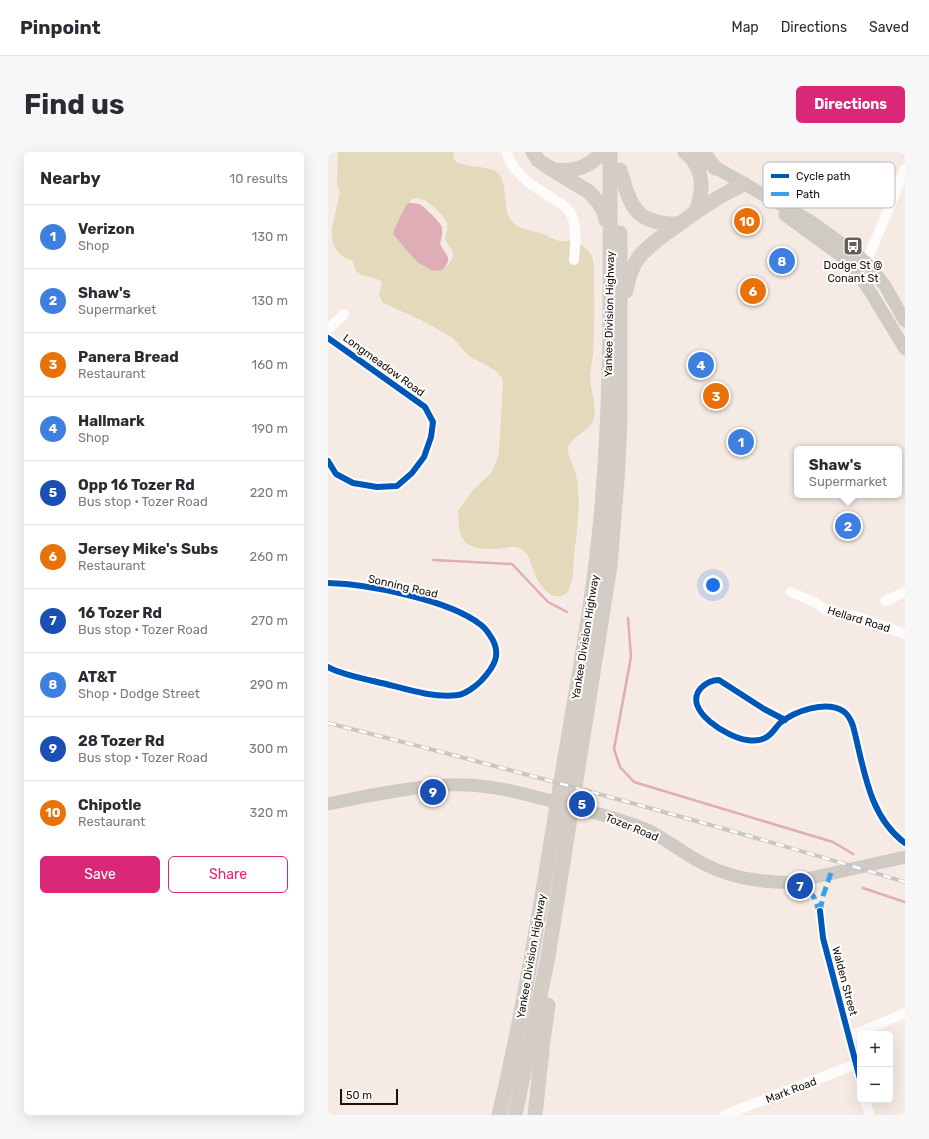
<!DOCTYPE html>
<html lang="en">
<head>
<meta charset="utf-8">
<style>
  body { margin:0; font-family:Rubik,sans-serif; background:#f7f7f7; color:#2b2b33 }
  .controls { position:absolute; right:12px; bottom:12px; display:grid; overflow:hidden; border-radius:6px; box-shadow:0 4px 16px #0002 }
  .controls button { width:36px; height:36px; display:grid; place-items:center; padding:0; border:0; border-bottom:1px solid #e1e1e2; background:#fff; color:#2b2b33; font:20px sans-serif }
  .scale { position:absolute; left:12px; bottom:10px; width:58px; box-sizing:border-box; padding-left:4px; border:2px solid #1c100a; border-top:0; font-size:11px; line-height:14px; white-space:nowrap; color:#1c100a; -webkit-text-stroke:3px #fff; paint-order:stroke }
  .you { position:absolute; left:385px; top:433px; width:14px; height:14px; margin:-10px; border:3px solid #fff; border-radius:50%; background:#1a73e8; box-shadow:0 0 0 6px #1a73e833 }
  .badge { display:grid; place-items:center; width:26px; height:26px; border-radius:50%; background:#db2777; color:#fff; font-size:13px; font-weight:700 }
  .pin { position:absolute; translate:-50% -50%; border:2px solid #fff; box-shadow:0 1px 4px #0006 }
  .popup { position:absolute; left:466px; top:294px; width:108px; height:52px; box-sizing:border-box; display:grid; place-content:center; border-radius:6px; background:#fff; filter:drop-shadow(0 1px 3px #0005); font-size:13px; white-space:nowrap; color:#7c7c81 }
  .popup b { font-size:15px; color:#2b2b33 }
  .popup::after { content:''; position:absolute; left:50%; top:100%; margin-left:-8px; border:8px solid transparent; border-top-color:#fff }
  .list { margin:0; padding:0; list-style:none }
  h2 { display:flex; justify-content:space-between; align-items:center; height:52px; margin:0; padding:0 16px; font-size:17px }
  h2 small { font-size:13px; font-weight:400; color:#7c7c81 }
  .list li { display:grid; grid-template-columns:26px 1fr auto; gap:12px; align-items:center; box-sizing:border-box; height:64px; padding:0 16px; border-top:1px solid #e1e1e2 }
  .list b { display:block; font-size:15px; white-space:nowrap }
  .list p { margin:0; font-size:13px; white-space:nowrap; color:#7c7c81 }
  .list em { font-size:13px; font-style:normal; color:#7c7c81 }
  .actions { display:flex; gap:8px; padding:12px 16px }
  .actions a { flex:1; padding:9px 0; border:1px solid #db2777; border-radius:6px; text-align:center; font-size:14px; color:#db2777 }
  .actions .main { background:#db2777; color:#fff }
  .map { position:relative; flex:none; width:577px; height:963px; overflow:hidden; border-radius:6px }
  header { display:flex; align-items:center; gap:24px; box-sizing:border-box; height:56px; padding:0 20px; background:#fff; border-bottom:1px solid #e1e1e2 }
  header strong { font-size:19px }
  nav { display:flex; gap:22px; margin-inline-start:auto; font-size:14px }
  .intro { display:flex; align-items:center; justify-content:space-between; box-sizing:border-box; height:96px; padding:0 24px }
  h1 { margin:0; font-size:28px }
  .button { padding:10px 18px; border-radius:6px; background:#db2777; color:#fff; font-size:14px; font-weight:700 }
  main { display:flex; gap:24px; padding:0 24px }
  aside { flex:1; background:#fff; border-radius:6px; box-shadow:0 4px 16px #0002 }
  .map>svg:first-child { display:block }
  .green { fill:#e3d9bb; fill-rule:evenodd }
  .water { fill:#deadb6 }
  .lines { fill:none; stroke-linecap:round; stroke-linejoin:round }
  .stream { stroke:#deadb6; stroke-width:2.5 }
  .minor { stroke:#fefcfb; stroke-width:10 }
  .major { stroke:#d0cac5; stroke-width:13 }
  .highway { stroke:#d3cdc5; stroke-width:15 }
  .rail-casing { stroke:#c9c6c4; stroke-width:4 }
  .rail { stroke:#fff; stroke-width:2.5; stroke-dasharray:8; stroke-linecap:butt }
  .quiet { stroke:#3da1e9; stroke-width:5; stroke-dasharray:10 5; stroke-linecap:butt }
  .cycleway-casing { stroke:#fff; stroke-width:8 }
  .cycleway { stroke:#0057b8; stroke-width:6 }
  .labels { text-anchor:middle; stroke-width:4; stroke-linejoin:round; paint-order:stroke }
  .poi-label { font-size:11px; fill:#1c100a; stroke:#fff }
  .street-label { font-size:11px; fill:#1c100a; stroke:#fff }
  .key { fill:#fff; stroke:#bbb7b6; stroke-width:1 }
  .key-label { font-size:11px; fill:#1c100a }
</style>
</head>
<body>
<header>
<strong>Pinpoint</strong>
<nav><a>Map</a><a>Directions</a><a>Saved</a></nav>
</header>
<div class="intro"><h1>Find us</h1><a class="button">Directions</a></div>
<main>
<aside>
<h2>Nearby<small>10 results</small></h2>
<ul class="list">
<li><span class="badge" style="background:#3f7fe0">1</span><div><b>Verizon</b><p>Shop</p></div><em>130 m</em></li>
<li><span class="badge" style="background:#3f7fe0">2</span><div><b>Shaw's</b><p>Supermarket</p></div><em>130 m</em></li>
<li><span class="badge" style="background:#e8710a">3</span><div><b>Panera Bread</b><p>Restaurant</p></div><em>160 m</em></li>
<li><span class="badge" style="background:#3f7fe0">4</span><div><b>Hallmark</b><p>Shop</p></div><em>190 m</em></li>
<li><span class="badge" style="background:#1a4fb4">5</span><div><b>Opp 16 Tozer Rd</b><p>Bus stop · Tozer Road</p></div><em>220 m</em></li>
<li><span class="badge" style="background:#e8710a">6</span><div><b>Jersey Mike's Subs</b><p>Restaurant</p></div><em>260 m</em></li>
<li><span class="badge" style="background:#1a4fb4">7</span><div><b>16 Tozer Rd</b><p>Bus stop · Tozer Road</p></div><em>270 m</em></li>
<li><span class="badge" style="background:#3f7fe0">8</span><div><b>AT&amp;T</b><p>Shop · Dodge Street</p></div><em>290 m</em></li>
<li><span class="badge" style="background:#1a4fb4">9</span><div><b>28 Tozer Rd</b><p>Bus stop · Tozer Road</p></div><em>300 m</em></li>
<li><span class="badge" style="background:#e8710a">10</span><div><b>Chipotle</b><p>Restaurant</p></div><em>320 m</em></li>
</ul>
<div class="actions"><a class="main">Save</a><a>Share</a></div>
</aside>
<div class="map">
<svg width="577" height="963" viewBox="0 0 577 963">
  <rect width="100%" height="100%" fill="#f6ebe4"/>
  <!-- green -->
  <path class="green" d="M 10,0 L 125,0 C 126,2 125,5 126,7 C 131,17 160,12 170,21 C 183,35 170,64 191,75 C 198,78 205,79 212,81 C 219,83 225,88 232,89 C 235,90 239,89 242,89 C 250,90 259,96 263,102 C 267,112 266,124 266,134 C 267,157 266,179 265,202 C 264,209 263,216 262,223 C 262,237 270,256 265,269 C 260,281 240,285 240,298 C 241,309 248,317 249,328 C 253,353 249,377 246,403 C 245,414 246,427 241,437 C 239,441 237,443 233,444 C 218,447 209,428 205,417 C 202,410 201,402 195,398 C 189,393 182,395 175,396 C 162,398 143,399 135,387 C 130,381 131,368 130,359 L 146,337 L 163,321 L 169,308 L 171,300 L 175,230 L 174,226 L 168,219 L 140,203 L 125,186 L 93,168 L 55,151 L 51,143 L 54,130 C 47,124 36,126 29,120 C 26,117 26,112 24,108 C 9,106 2,90 4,76 L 12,40 L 9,32 ZM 87,46 C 90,46 93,47 96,48 C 101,50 118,66 119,71 C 120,76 118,82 117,87 C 123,99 131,101 119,114 L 110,114 L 71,73 L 83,48 Z"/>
  <!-- water -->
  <path class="water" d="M 81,51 C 84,51 88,51 91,52 C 96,54 113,71 114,75 C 115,81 113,87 112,92 C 118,104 126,106 114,118 L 105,119 L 89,110 L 65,82 L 66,78 L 78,53 Z"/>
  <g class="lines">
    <!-- stream -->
    <g class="stream">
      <path d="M 105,408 L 184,412 L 220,450 L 239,460"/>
      <path d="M 300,466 L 303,505 L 286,597 L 292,615 L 306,630 L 505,690 L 525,702"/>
      <path d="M 535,736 L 577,750"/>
    </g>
    <!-- minor -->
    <g class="minor">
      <path d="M 179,0 C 184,21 203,33 221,44 C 230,50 242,56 245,67 C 249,80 247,95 246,108"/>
      <path d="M 534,115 L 538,111 L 577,17"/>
      <path d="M 0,177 L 16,162"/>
      <path d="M 0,186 L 97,255 L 105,270 L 103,285 L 96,305 L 84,321 L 69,334 L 49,335 L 25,331 L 8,322 L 0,309"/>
      <path d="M 0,431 C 40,432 122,448 153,473 C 156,475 159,479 161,482 C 175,501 167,514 153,529 C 147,535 137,542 130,543 C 106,546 81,538 58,532 C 42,528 14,523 0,515"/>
      <path d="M 463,440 L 486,450 L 498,458 L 530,465 L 577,482"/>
      <path d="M 557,449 L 577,440"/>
      <path d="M 457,568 L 436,557 L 391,528 C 384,528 378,531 373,536 C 353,558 401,586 419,588 C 426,589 432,589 437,586 C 444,583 447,576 452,571 C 467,559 498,548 515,559 C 521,563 523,568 525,574 C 536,615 540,664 577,691"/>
      <path d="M 492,759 L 495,786 L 532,927"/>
      <path d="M 521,885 L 577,861"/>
      <path d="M 537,948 L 542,963"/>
      <path d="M 397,963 L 528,912"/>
    </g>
    <!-- major -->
    <g class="major">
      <path d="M 378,10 L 482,69 L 531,104 L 545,118 L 557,134 L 577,169"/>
      <path d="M 457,63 L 512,103 L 529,120 L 543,141 L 577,197"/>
      <path d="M 0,652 C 38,644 82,635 120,633 C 162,631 202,643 242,654 C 267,661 293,667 317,677 C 337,686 355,701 374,711 C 402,726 434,731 465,730 L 577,705"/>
    </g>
    <!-- highway -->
    <g class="highway">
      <path d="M 205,0 L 210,8 L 217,13 L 261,40 C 270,49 276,56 278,68"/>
      <path d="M 357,0 C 376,15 376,38 368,59"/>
      <path d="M 375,0 L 387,16"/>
      <path d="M 225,18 C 245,20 261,16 274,0"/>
      <path d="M 292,18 C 303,55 307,72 350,72"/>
      <path d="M 298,139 C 300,127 303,115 311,105 C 324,89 344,78 361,65 C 379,52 396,41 416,32"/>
      <path d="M 171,963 C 198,849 216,733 235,617 C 251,521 270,425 276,327 C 284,219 282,109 282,0"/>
      <path d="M 187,963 L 220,805 L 282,414 L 289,328 L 292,270 L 292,81"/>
      <path d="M 207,963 L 215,889 L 220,853"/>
    </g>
    <!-- rail casing -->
    <g class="rail-casing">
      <path id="rail" d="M 0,571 C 194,620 386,672 577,730"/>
    </g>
    <!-- rail -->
    <use href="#rail" class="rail"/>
    <!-- quiet -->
    <g class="quiet">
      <path d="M 470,729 L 486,745 L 491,759"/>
      <path d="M 492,759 L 495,744 L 503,721"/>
    </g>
    <!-- cycleway casing -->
    <g class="cycleway-casing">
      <g id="cycleway">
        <path d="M 0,186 L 97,255 L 105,270 L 103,285 L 96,305 L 84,321 L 69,334 L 49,335 L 25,331 L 8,322 L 0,309"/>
        <path d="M 0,431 C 40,432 122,448 153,473 C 156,475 159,479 161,482 C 175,501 167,514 153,529 C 147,535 137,542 130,543 C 106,546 81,538 58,532 C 42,528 14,523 0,515"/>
        <path d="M 457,568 L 436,557 L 391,528 C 384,528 378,531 373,536 C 353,558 401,586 419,588 C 426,589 432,589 437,586 C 444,583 447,576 452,571 C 467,559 498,548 515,559 C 521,563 523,568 525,574 C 536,615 540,664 577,691"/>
        <path d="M 492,759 L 495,786 L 532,927"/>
      </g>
    </g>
    <!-- cycleway -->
    <use href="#cycleway" class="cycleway"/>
  </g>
  <!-- icons -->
  <defs>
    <g id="bus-square" transform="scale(1)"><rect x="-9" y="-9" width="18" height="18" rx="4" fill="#685d56" stroke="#fff"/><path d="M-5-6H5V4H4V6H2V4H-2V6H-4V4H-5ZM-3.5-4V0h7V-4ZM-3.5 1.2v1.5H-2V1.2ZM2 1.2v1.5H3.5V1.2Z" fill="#fff"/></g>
  </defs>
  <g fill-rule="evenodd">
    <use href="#bus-square" x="525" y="94"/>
  </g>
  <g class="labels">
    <!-- poi labels -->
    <g class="poi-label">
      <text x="525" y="117">Dodge St @<tspan x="525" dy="13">Conant St</tspan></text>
    </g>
    <!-- street labels -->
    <g class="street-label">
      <text transform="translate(281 162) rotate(-89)" y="4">Yankee Division Highway</text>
      <text transform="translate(56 213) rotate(36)" y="4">Longmeadow Road</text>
      <text transform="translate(75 434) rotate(13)" y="4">Sonning Road</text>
      <text transform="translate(531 467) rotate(17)" y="4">Hellard Road</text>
      <text transform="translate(257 485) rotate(-81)" y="4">Yankee Division Highway</text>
      <text transform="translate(304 675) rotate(22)" y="4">Tozer Road</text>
      <text transform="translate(203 804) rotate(-80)" y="4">Yankee Division Highway</text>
      <text transform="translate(517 829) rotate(75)" y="4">Walden Street</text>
      <text transform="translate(463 938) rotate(-21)" y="4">Mark Road</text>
    </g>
  </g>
  <!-- legend -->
  <rect x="435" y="10" width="132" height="46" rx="6" class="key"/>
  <rect x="443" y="22" width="18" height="4" fill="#0057b8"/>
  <rect x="443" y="40" width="18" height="4" fill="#3da1e9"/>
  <g class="key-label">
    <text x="468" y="28">Cycle path</text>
    <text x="468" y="46">Path</text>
  </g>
</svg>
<div class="controls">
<button>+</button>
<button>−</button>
</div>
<div class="scale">50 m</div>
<div class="you"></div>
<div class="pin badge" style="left:413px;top:290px;background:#3f7fe0">1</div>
<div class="pin badge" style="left:520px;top:374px;background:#3f7fe0">2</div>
<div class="popup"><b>Shaw's</b>Supermarket</div>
<div class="pin badge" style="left:388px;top:244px;background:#e8710a">3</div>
<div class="pin badge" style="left:373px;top:213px;background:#3f7fe0">4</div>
<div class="pin badge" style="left:254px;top:652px;background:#1a4fb4">5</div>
<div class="pin badge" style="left:425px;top:139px;background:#e8710a">6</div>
<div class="pin badge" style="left:472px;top:734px;background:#1a4fb4">7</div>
<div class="pin badge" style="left:454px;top:109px;background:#3f7fe0">8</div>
<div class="pin badge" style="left:105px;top:640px;background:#1a4fb4">9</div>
<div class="pin badge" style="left:419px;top:69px;background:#e8710a">10</div>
</div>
</main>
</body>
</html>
